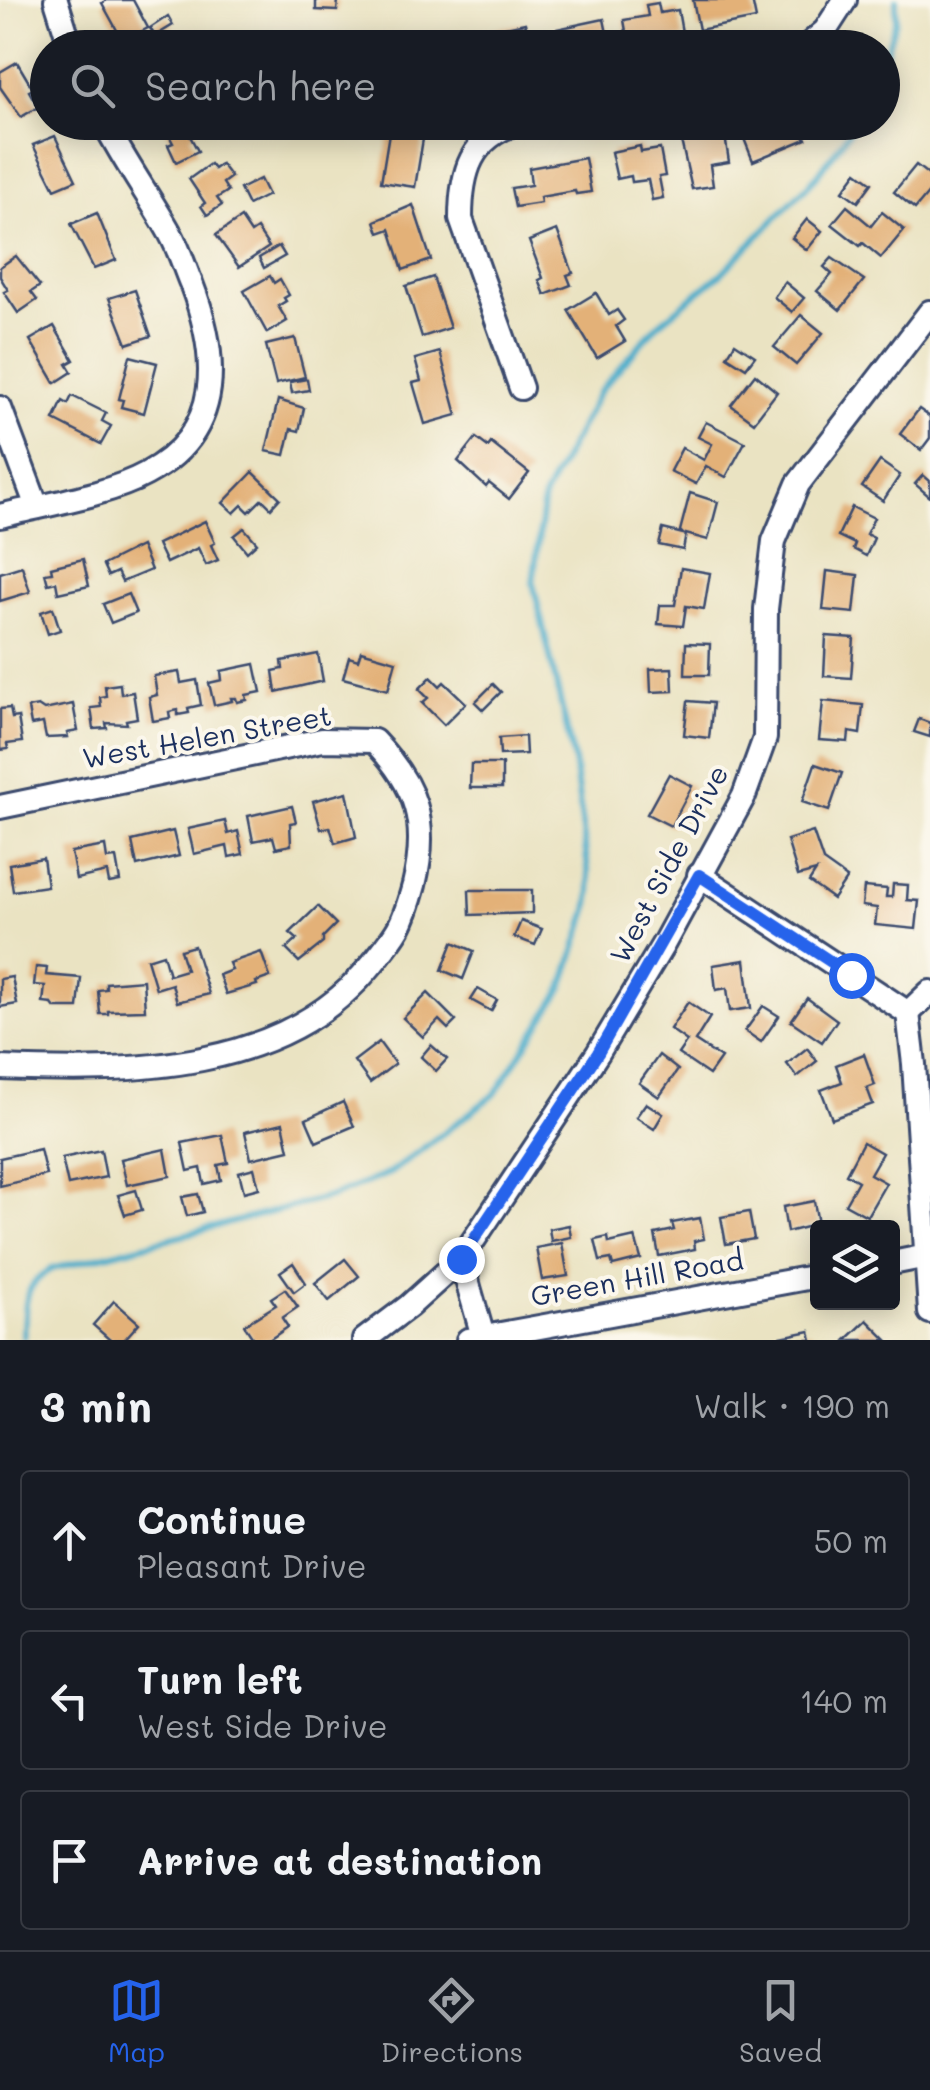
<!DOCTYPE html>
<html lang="en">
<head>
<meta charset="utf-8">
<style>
  body { margin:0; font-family:Mali,sans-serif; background:#242831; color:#f1f3f6 }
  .controls { position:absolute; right:30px; bottom:30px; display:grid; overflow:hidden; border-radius:10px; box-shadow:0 5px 25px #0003 }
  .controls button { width:90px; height:90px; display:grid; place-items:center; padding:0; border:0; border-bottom:2px solid #363941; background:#171b24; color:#f1f3f6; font:50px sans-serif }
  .stop { position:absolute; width:30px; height:30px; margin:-22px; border:8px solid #2563eb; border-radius:50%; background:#fff }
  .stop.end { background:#2563eb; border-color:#fff; box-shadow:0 2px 10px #0008 }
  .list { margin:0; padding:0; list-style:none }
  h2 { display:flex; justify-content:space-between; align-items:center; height:130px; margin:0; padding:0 40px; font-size:42px }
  h2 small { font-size:32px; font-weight:400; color:#9ea1a6 }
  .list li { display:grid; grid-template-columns:65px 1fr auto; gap:30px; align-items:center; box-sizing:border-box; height:140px; margin:0 20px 20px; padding:0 20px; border:2px solid #363941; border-radius:10px }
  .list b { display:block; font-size:38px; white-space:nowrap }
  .list p { margin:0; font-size:32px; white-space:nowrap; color:#9ea1a6 }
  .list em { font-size:32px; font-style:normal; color:#9ea1a6 }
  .icon { flex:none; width:55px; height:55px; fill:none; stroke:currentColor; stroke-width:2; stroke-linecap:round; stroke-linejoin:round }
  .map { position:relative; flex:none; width:930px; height:1340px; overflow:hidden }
  .search { position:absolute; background:#171b24; box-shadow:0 5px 25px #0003; left:30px; right:30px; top:30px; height:110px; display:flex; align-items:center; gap:25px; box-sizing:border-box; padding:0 35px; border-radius:55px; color:#9ea1a6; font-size:38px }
  .sheet { height:610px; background:#171b24 }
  nav { display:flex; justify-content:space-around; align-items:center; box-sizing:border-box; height:140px; border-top:2px solid #363941; background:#171b24; font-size:28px; color:#9ea1a6 }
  nav a { display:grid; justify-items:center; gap:5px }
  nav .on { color:#2563eb }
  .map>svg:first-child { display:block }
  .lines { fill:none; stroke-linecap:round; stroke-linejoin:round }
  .stream { stroke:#4cadcb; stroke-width:6 }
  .building { fill:#e3b178 }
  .minor-casing { stroke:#3a4a6d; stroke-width:28 }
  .minor { stroke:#fff; stroke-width:22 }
  .route { stroke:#2563eb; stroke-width:12 }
  .labels { text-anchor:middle; stroke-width:8; stroke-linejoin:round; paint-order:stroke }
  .street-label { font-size:28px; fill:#1b2f5e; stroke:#fbf7ec }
</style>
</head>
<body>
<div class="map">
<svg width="930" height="1340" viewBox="0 0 930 1340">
  <rect width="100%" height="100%" fill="#fbf7ec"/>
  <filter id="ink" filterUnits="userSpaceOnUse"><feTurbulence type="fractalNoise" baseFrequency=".01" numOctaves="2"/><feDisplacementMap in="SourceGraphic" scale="20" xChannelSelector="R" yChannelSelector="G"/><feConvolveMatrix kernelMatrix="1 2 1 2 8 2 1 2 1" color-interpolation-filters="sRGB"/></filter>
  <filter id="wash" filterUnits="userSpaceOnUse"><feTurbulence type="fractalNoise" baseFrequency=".0048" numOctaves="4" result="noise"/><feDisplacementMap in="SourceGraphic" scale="40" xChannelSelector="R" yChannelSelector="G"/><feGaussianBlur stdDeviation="2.25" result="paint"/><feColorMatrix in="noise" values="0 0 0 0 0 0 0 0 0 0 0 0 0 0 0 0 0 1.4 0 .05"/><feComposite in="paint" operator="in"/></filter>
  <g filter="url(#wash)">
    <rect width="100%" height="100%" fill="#eae3c2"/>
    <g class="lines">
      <!-- stream -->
      <g class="stream">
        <path d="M 882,64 L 896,20 L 896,0"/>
        <path d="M 24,1336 C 26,1304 21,1286 52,1269 L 333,1196 L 390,1173 L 495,1094 L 563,988 L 588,910 L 591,893 L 574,761 L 533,583 L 544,496 L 599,392 L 656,326 L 721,274 L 818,175 L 856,122"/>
      </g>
    </g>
    <g id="blocks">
      <!-- building -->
      <g class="building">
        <path d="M 107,0 L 133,0 L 148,28 L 123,41 L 102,3 Z"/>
        <path d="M 316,0 L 338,0 L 337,11 L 316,10 Z"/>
        <path d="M 693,0 L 752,0 L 756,19 L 699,30 Z"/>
        <path d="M 658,3 L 660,13 L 678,10 L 683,38 L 629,48 L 624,20 L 648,16 L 646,5 Z"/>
        <path d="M 168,16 L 173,25 L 155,36 L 150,28 Z"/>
        <path d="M 604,19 L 610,48 L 560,48 L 557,29 Z"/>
        <path d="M 525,23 L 529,38 L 538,36 L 541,48 L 495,48 L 491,30 Z"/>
        <path d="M 17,62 L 33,89 L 29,91 L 38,107 L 21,117 L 0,87 L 0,72 Z"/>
        <path d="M 162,122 L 191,122 L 196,133 L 190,136 L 198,151 L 176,162 L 168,145 L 173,143 Z"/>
        <path d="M 763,122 L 799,122 L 806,139 L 753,161 L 741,131 Z"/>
        <path d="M 390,127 L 424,133 L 415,187 L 381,182 Z"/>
        <path d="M 724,129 L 729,162 L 710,165 L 713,186 L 692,189 L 680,136 Z"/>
        <path d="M 55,136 L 76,180 L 55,189 L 33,145 Z"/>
        <path d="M 640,146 L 641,152 L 660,149 L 665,176 L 659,177 L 663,198 L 652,200 L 648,180 L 632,182 L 631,176 L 617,179 L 611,152 Z"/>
        <path d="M 585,158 L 591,192 L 576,194 L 575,191 L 540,197 L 541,203 L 515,207 L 511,188 L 531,185 L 529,168 Z"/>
        <path d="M 210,164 L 214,169 L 221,164 L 231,177 L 223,183 L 228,191 L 217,198 L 222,205 L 207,215 L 201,206 L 205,203 L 189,179 Z"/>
        <path d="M 916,165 L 930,176 L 930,191 L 915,209 L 894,192 Z"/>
        <path d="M 857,172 L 872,183 L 858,202 L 843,191 Z"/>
        <path d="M 260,179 L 268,195 L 248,205 L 240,189 Z"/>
        <path d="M 413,205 L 431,260 L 403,270 L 390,229 L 379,233 L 375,221 Z"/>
        <path d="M 847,206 L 871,226 L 882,212 L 904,230 L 881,258 L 863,243 L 860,246 L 832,224 Z"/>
        <path d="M 97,213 L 116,260 L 94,269 L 71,224 Z"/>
        <path d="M 241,218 L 251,233 L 257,229 L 269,247 L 239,267 L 216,235 Z"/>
        <path d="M 807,219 L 822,231 L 807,250 L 792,238 Z"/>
        <path d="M 557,230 L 573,273 L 567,275 L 571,285 L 545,295 L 539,280 L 543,278 L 529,241 Z"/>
        <path d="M 279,246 L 285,256 L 264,268 L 259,258 Z"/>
        <path d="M 16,256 L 40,286 L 31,292 L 37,300 L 18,313 L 4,292 L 8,290 L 0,277 L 0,267 Z"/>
        <path d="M 832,258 L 864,280 L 840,310 L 817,291 L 832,274 L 824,267 Z"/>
        <path d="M 270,276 L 274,283 L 280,279 L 289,295 L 284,298 L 286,301 L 278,306 L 287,321 L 267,333 L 244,291 Z"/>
        <path d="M 433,277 L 450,328 L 422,337 L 406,286 Z"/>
        <path d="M 785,282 L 804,298 L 792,312 L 774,297 Z"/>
        <path d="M 135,290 L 151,336 L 127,344 L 109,298 Z"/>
        <path d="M 596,293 L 609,315 L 617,310 L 624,320 L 616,326 L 625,341 L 597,358 L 568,310 Z"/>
        <path d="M 801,315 L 823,333 L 796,365 L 774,347 Z"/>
        <path d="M 54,326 L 74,360 L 67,364 L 72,372 L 55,383 L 30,340 Z"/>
        <path d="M 295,338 L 305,377 L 276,384 L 266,345 Z"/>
        <path d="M 735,343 L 755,356 L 746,368 L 727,356 Z"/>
        <path d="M 440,352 L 457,415 L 425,424 L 413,383 L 421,381 L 415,359 Z"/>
        <path d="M 130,356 L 157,363 L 144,413 L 121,407 L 123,400 L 119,399 Z"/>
        <path d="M 755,374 L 777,392 L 754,422 L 731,405 Z"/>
        <path d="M 307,379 L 309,390 L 292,393 L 290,382 Z"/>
        <path d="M 72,396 L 106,413 L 102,421 L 111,426 L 101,444 L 54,420 L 63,401 L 68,404 Z"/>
        <path d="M 278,400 L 304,408 L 299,431 L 291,429 L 285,455 L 266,451 Z"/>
        <path d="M 919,409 L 930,417 L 930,438 L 921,450 L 900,434 Z"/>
        <path d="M 706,422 L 745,442 L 726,477 L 706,466 L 696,484 L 670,471 L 682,448 L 704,460 L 712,444 L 698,437 Z"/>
        <path d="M 476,438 L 488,447 L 491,443 L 529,473 L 509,499 L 489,483 L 486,487 L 458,461 Z"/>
        <path d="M 880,461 L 900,475 L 883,501 L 862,487 Z"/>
        <path d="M 253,472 L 280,498 L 271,508 L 262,499 L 249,512 L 242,505 L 234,513 L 223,503 Z"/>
        <path d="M 923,475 L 930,481 L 930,497 L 915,484 Z"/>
        <path d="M 690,493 L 718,502 L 708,540 L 686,534 L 683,550 L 659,545 L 663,529 L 683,534 L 680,531 Z"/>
        <path d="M 852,507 L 874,518 L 866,534 L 874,538 L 866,556 L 853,549 L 855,544 L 838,536 Z"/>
        <path d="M 205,521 L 215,543 L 211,545 L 218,560 L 206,565 L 198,548 L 166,563 L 157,544 Z"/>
        <path d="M 244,528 L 257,543 L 247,552 L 234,536 Z"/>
        <path d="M 141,546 L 151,570 L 122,582 L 117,572 L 108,576 L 103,565 Z"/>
        <path d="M 83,559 L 89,586 L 58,593 L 56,582 L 48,584 L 45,573 L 52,572 L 51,567 Z"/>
        <path d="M 22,566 L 30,592 L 0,601 L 0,573 Z"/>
        <path d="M 681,568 L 710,573 L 704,609 L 686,606 L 683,626 L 658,624 L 660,605 L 675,605 Z"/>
        <path d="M 827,571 L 858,575 L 854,613 L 823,610 Z"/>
        <path d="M 128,594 L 136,613 L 111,623 L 103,604 Z"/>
        <path d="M 53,608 L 60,630 L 48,634 L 41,612 Z"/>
        <path d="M 826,636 L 854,638 L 851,678 L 824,676 Z"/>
        <path d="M 686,643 L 710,644 L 709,675 L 685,675 Z"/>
        <path d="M 361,651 L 396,661 L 388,690 L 343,678 L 349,657 L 358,660 Z"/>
        <path d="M 318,654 L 323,681 L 276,692 L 273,671 L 283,669 L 282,661 Z"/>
        <path d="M 255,664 L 261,692 L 246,695 L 247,700 L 237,702 L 236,698 L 231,698 L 232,701 L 214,705 L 209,683 L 222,680 L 221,671 Z"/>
        <path d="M 672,668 L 673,691 L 651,692 L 650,669 Z"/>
        <path d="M 179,672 L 181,683 L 197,680 L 201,705 L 188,708 L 189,713 L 178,715 L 178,710 L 169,712 L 170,718 L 153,721 L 149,697 L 157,695 L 154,676 Z"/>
        <path d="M 431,677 L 440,686 L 444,682 L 466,703 L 444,725 L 422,703 L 428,698 L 419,689 Z"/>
        <path d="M 120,684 L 121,694 L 133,692 L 137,718 L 126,720 L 127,724 L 106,723 L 107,728 L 94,729 L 91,708 L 101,707 L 100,697 L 106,696 L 105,686 Z"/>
        <path d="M 493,684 L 501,692 L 483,710 L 475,702 Z"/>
        <path d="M 688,701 L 713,703 L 709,738 L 684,735 Z"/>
        <path d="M 823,701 L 863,705 L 860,734 L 849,732 L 848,742 L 819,740 Z"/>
        <path d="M 73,704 L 78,731 L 67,733 L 68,737 L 46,738 L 43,723 L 31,725 L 28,708 L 38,706 L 44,710 Z"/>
        <path d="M 10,708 L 12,718 L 18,717 L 22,742 L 7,744 L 8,749 L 0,750 L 0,709 Z"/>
        <path d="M 919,719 L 930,723 L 930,737 L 914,732 Z"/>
        <path d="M 525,736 L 526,754 L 500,755 L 499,738 Z"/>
        <path d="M 471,764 L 502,764 L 502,788 L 470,788 Z"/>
        <path d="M 815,764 L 842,773 L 829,811 L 802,802 Z"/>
        <path d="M 669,774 L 692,786 L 671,826 L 647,814 Z"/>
        <path d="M 347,792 L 356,837 L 335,843 L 330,827 L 321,829 L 313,801 Z"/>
        <path d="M 292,806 L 296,822 L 290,823 L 291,845 L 276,848 L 273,837 L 253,841 L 248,816 Z"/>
        <path d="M 225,821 L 228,834 L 238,831 L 243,854 L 229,857 L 227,846 L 194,854 L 188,829 Z"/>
        <path d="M 173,831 L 179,856 L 137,866 L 132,841 Z"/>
        <path d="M 813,832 L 823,861 L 847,878 L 833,899 L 809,882 L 816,871 L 798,876 L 787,840 Z"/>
        <path d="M 105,846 L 107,859 L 116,858 L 120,881 L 109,883 L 107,872 L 76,879 L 71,852 Z"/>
        <path d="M 43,858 L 47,886 L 13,891 L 9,864 Z"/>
        <path d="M 893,884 L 908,885 L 907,900 L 919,901 L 916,929 L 875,925 L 877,908 L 862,906 L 864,887 L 887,889 L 886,897 L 892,897 Z"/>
        <path d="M 469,890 L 532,890 L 532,913 L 470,915 Z"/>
        <path d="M 318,906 L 336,924 L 323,937 L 323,943 L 299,962 L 286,949 L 297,939 L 290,933 Z"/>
        <path d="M 521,921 L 542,929 L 535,945 L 514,937 Z"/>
        <path d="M 453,942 L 474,951 L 463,979 L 442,970 Z"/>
        <path d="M 194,946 L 209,994 L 177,1002 L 172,984 L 156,989 L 147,959 L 163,954 L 169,975 L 186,970 L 180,950 Z"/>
        <path d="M 261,952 L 270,977 L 256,982 L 257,985 L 226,994 L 219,975 L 232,970 L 229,963 Z"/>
        <path d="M 745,960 L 751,1008 L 730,1011 L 727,988 L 716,990 L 713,965 Z"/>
        <path d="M 36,967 L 47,968 L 46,975 L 81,978 L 78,1008 L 55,1008 L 52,1004 L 43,1003 L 45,986 L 34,985 Z"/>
        <path d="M 12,977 L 17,1004 L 0,1007 L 0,979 Z"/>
        <path d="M 143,980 L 145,1010 L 108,1011 L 108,1014 L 100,1014 L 98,990 L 106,989 L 106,983 Z"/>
        <path d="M 478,989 L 497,1000 L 491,1011 L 471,1000 Z"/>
        <path d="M 428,993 L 456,1021 L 448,1029 L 439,1020 L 423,1037 L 403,1018 Z"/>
        <path d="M 807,998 L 837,1020 L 822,1042 L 791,1021 Z"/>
        <path d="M 688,1002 L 710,1017 L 695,1041 L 721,1058 L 709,1075 L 678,1054 L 687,1041 L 670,1029 Z"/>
        <path d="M 763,1006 L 779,1016 L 761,1042 L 745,1031 Z"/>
        <path d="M 379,1042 L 395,1064 L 370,1083 L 354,1061 Z"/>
        <path d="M 431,1045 L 447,1059 L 436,1071 L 421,1057 Z"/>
        <path d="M 807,1048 L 817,1061 L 797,1077 L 787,1064 Z"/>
        <path d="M 864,1054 L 875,1085 L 867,1088 L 873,1104 L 832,1119 L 821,1090 L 842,1082 L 836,1065 Z"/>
        <path d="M 659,1055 L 678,1070 L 659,1097 L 639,1083 Z"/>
        <path d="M 343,1102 L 354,1126 L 316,1142 L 306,1119 Z"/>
        <path d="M 646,1103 L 663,1114 L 654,1129 L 636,1117 Z"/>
        <path d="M 283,1123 L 289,1150 L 251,1159 L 245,1132 Z"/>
        <path d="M 222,1135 L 228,1163 L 218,1165 L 221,1180 L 204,1184 L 201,1168 L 188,1171 L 182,1143 Z"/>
        <path d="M 863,1142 L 882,1153 L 870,1174 L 886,1183 L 867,1216 L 845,1204 L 858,1181 L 846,1174 Z"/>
        <path d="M 40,1149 L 46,1175 L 0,1186 L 0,1158 Z"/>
        <path d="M 165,1149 L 170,1176 L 127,1185 L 121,1159 Z"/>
        <path d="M 101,1150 L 106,1177 L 68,1185 L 62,1158 Z"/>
        <path d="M 254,1168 L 259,1188 L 244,1192 L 239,1172 Z"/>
        <path d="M 136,1190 L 142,1210 L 125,1215 L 118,1195 Z"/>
        <path d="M 198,1194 L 203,1212 L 187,1216 L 182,1197 Z"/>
        <path d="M 814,1201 L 818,1224 L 787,1232 L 783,1207 Z"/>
        <path d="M 749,1212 L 754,1239 L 726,1244 L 721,1217 Z"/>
        <path d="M 700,1218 L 704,1239 L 694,1241 L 695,1249 L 659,1256 L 655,1234 L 674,1230 L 672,1223 Z"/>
        <path d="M 569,1225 L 571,1237 L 551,1241 L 549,1229 Z"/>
        <path d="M 608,1237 L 609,1243 L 635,1237 L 641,1259 L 613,1266 L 611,1259 L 600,1261 L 595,1240 Z"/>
        <path d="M 562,1243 L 568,1276 L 542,1280 L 536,1248 Z"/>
        <path d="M 345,1259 L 359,1276 L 329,1301 L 315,1283 Z"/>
        <path d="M 293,1263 L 306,1283 L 294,1292 L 280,1272 Z"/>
        <path d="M 285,1289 L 298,1307 L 282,1318 L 288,1327 L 269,1340 L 254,1340 L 244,1325 L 276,1305 L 271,1298 Z"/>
        <path d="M 114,1301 L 139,1323 L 124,1340 L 110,1340 L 93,1325 Z"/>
        <path d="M 867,1320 L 887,1340 L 846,1340 Z"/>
        <path d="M 810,1331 L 812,1340 L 776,1340 L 776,1338 Z"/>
      </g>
    </g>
  </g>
  <g filter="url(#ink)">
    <use href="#blocks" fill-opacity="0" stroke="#3a4a6d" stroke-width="2.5"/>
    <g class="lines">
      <!-- minor casing -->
      <g class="minor-casing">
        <g id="minor">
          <path d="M 56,0 L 71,48"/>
          <path d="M 805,48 L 825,31 L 845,0"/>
          <path d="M 519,122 C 470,138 461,172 461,219 L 521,388"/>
          <path d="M 0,408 L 37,507"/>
          <path d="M 0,516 C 43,505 108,495 146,474 C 225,432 219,356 191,283 C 184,266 179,249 170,233 C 149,196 124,161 104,122"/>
          <path d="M 0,807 L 322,740 L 374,741 C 417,786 429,823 414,885 C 403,926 398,932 372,964 C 284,1074 129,1073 0,1068"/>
          <path d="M 699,875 L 908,1013 L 914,1064 L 930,1312"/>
          <path d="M 908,1013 L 930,992"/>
          <path d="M 461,1259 L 484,1340"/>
          <path d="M 892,1263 L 927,1256"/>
          <path d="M 364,1340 L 409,1306 L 461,1259 L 598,1053 L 664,943 L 744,796 L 765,738 L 766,609 L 774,541 L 798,484 L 930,312"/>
          <path d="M 468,1340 L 818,1276"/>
        </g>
      </g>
      <!-- minor -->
      <use href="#minor" class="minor"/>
    </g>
  </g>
  <g class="lines" filter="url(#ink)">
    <!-- route -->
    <path class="route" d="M 461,1259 L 598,1053 L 699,875 L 851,975"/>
  </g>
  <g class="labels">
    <!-- street labels -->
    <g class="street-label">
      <text transform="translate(207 737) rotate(-10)" y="10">West Helen Street</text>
      <text transform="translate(669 864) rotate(-62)" y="10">West Side Drive</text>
      <text transform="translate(637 1278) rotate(-10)" y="10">Green Hill Road</text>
    </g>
  </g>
</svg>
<div class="controls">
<button><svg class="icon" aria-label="layers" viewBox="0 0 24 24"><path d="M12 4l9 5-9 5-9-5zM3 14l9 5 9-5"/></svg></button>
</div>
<div class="stop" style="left:851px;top:975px"></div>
<div class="stop end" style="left:461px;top:1259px"></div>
<div class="search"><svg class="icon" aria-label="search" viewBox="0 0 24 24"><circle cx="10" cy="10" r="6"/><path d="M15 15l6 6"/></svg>Search here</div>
</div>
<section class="sheet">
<h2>3 min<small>Walk · 190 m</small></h2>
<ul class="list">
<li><svg class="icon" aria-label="ahead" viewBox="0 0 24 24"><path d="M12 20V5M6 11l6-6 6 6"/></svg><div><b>Continue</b><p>Pleasant Drive</p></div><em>50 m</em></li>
<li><svg class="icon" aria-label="left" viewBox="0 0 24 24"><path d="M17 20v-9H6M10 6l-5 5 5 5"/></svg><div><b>Turn left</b><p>West Side Drive</p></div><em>140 m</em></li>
<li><svg class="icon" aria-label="arrive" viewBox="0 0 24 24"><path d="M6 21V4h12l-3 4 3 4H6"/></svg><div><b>Arrive at destination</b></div></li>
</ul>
</section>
<nav>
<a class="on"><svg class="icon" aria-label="map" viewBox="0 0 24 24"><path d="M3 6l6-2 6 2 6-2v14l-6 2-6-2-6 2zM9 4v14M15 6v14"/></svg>Map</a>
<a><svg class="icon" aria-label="directions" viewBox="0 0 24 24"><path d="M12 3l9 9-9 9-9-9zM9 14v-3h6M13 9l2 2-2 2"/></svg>Directions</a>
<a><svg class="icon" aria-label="saved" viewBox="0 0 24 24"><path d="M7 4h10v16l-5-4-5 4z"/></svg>Saved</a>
</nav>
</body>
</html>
